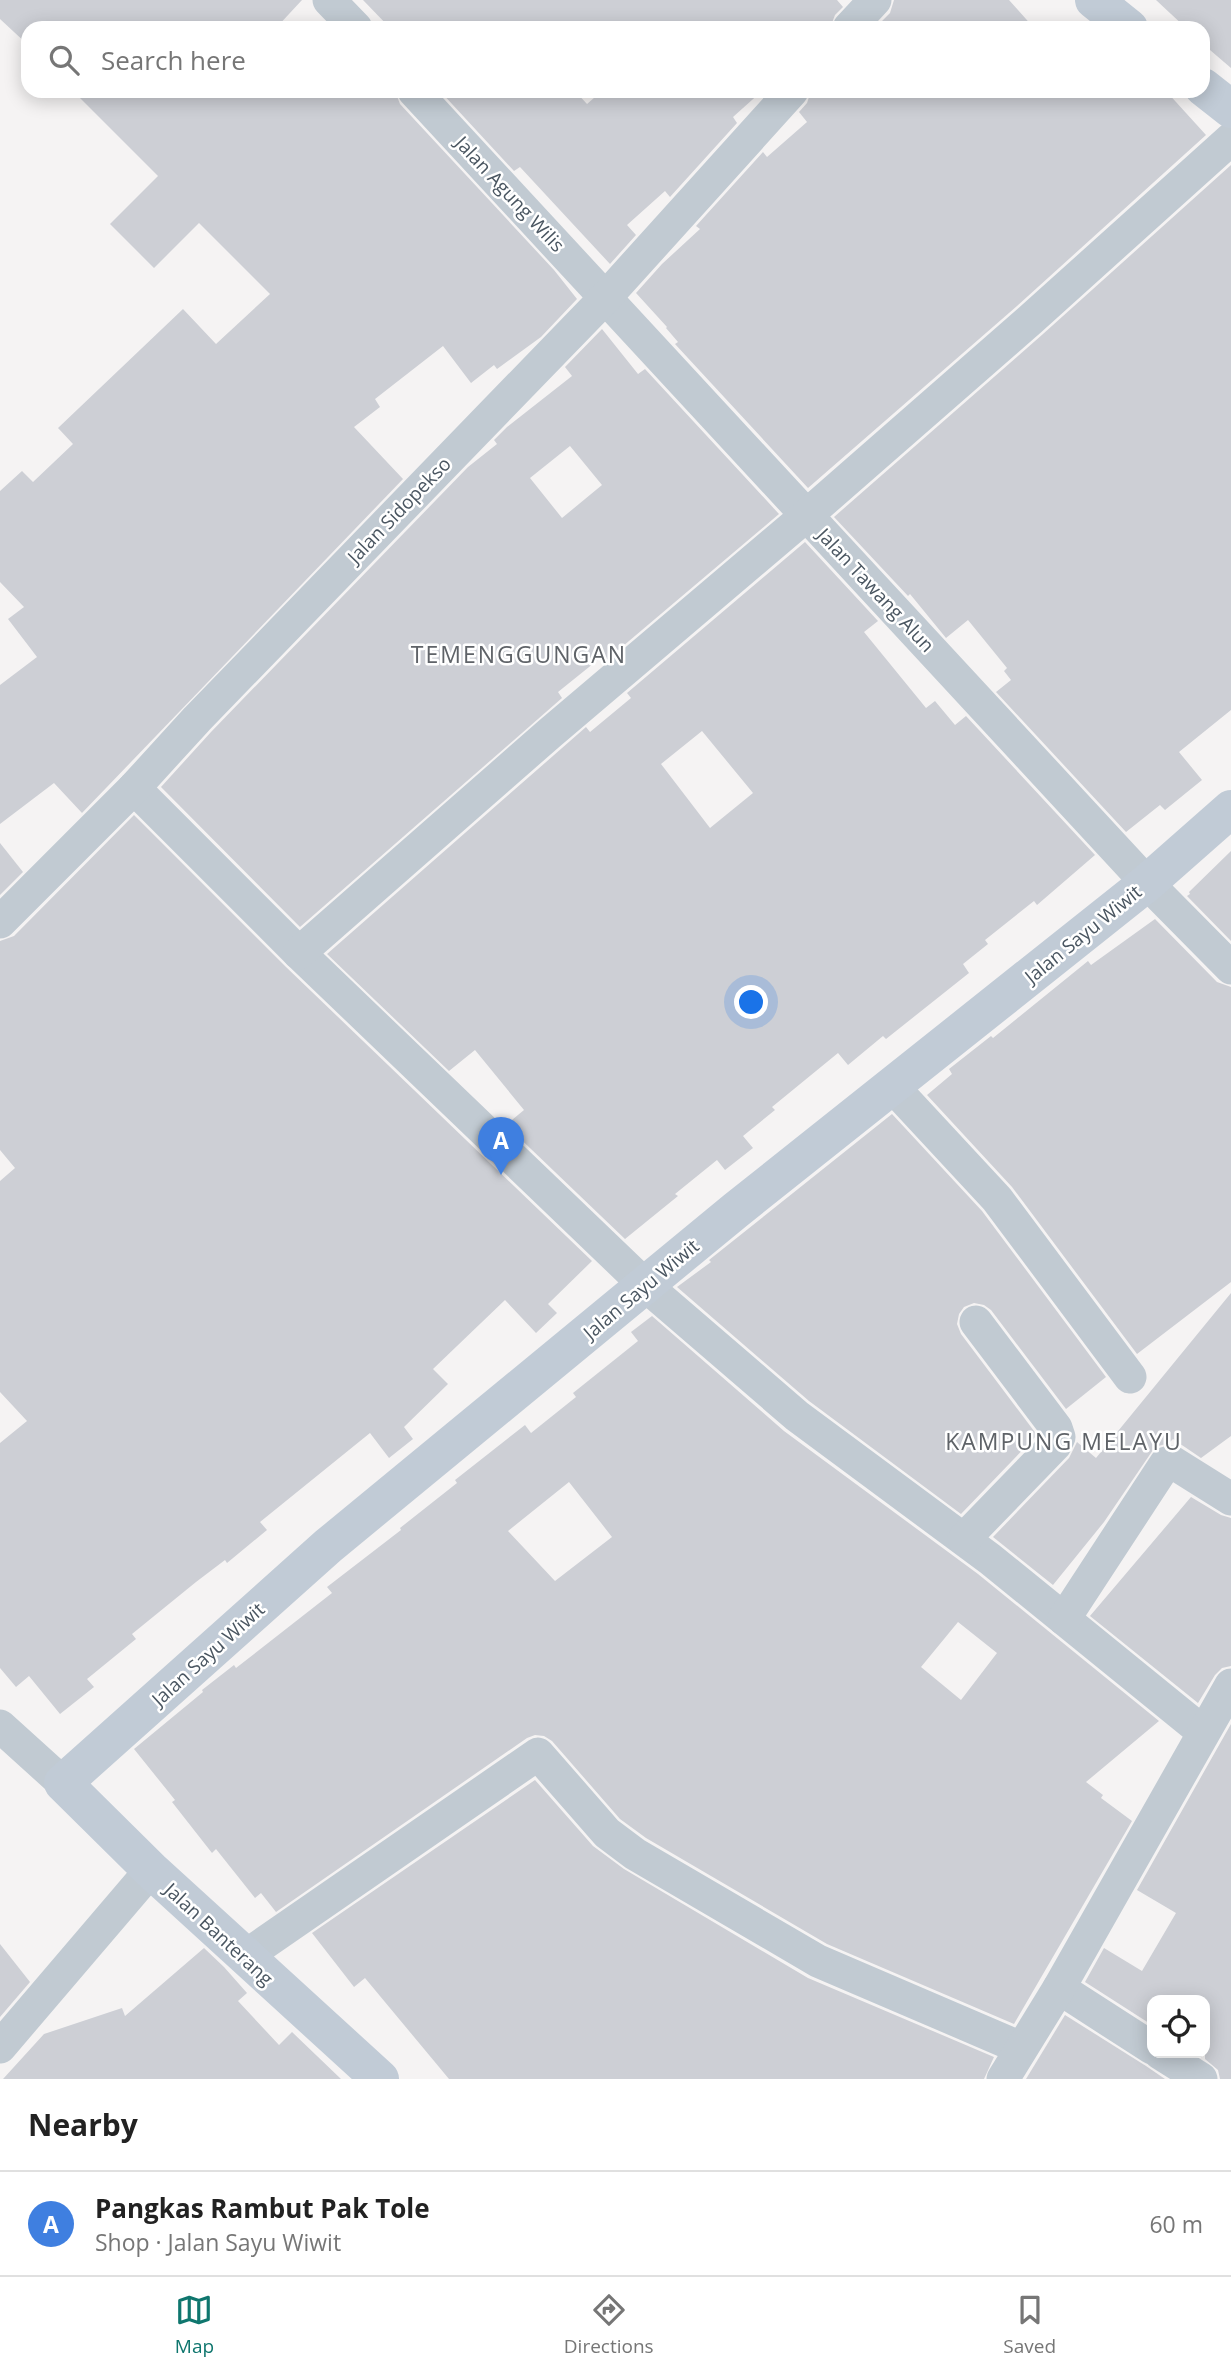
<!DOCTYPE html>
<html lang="en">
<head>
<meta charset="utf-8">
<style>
  body { margin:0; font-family:"Open Sans",sans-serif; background:#f2f2f2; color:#222 }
  .controls { position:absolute; right:21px; bottom:21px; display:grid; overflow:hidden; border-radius:14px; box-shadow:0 4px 18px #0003 }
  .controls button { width:63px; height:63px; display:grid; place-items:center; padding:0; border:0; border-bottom:2px solid #e0e0e0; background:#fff; color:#222; font:35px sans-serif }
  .you { position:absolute; left:752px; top:1003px; width:24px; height:24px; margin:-18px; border:5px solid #fff; border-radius:50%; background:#1a73e8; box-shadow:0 0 0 10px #1a73e833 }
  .badge { display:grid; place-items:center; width:46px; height:46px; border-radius:50%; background:#0f766e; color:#fff; font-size:23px; font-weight:700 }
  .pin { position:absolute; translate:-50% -58px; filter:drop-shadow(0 2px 4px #0008) }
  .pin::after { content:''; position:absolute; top:37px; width:24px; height:21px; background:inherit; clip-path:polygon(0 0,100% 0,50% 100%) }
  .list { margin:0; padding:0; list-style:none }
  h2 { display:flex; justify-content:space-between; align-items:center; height:91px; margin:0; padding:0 28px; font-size:30px }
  h2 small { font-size:23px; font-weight:400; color:#767676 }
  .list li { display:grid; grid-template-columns:46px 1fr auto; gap:21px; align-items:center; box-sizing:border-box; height:105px; padding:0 28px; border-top:2px solid #e0e0e0 }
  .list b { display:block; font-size:26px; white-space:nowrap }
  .list p { margin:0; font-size:23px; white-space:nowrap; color:#767676 }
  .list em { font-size:23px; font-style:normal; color:#767676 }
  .icon { flex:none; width:38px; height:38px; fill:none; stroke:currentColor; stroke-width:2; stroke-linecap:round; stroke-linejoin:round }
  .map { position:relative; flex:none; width:1231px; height:2079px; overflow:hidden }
  .search { position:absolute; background:#fff; box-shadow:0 4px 18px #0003; left:21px; right:21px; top:21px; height:77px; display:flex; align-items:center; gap:18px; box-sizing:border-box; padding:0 24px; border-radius:21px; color:#767676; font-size:26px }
  .sheet { height:196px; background:#fff }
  nav { display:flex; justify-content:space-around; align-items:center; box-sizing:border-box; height:98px; border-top:2px solid #e0e0e0; background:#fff; font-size:19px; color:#767676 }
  nav a { display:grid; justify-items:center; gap:4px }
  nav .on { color:#0f766e }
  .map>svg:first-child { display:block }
  .building { fill:#cdcfd5; fill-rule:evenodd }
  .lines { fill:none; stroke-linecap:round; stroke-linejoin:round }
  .minor { stroke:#c1cad2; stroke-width:33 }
  .secondary { stroke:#c1cbd6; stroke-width:38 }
  .labels { text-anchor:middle; stroke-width:5; stroke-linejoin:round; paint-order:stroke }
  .street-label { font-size:19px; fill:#4a5661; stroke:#fff }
  .quarter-label { font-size:23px; letter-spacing:2px; fill:#5f6368; stroke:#fff }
</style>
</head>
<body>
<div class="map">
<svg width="1231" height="2079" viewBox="0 0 1231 2079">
  <rect width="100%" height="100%" fill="#f5f3f3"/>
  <!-- building -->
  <g class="building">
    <path d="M 0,0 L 302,0 L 276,28 L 28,28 L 28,45 L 0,19 Z"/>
    <path d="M 363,0 L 837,0 L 843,7 L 835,15 L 830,28 L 390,28 Z"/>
    <path d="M 894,0 L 1009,0 L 1034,28 L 875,28 L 890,13 Z"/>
    <path d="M 1156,0 L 1231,0 L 1231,68 L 1203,44 L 1203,28 L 1186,28 Z"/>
    <path d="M 73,91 L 395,91 L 400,104 L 554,270 L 577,299 L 541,337 L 497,369 L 494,365 L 471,383 L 443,346 L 375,399 L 380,407 L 354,427 L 403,479 L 82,813 L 54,783 L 0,824 L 0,685 L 37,657 L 8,619 L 24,607 L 0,582 L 0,491 L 22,471 L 33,482 L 73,444 L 58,428 L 183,309 L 216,344 L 270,294 L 199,223 L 154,268 L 110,224 L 158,176 Z"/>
    <path d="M 440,91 L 575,91 L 587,104 L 602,91 L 762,91 L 733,117 L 737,123 L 670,197 L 665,191 L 627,225 L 636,235 L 610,264 L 520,167 L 514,171 Z"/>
    <path d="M 811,91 L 1166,91 L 1206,135 L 1017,306 L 808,488 L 675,344 L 678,342 L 666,328 L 667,327 L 636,293 L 662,264 L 700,229 L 696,226 L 763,152 L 767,157 L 807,122 L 799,112 L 807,103 Z"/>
    <path d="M 1231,165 L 1231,710 L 1179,752 L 1202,780 L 1165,810 L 1160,805 L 1126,832 L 996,692 L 1011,680 L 1004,671 L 1007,668 L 968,620 L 946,638 L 910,594 L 908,596 L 834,517 L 1043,334 Z"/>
    <path d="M 602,329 L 638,374 L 645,369 L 779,514 L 603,663 L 599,659 L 558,692 L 562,698 L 300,927 L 161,787 L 211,732 L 468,467 L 497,444 L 494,440 L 507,427 L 572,376 L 565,367 ZM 570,446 L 602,485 L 562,518 L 530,478 Z"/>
    <path d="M 805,542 L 878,621 L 864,632 L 926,708 L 935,701 L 955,725 L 966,716 L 1095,855 L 1037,905 L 1034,901 L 985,940 L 988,944 L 963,964 L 969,973 L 886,1039 L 883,1036 L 848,1065 L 838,1053 L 772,1107 L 775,1110 L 743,1136 L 753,1148 L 725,1170 L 717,1160 L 675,1194 L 678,1196 L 625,1239 L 506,1125 L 524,1110 L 475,1050 L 449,1071 L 327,954 L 586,727 L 590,732 L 631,698 L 627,693 ZM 702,731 L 753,793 L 710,828 L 661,764 Z"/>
    <path d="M 134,815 L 286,967 L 592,1261 L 548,1304 L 557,1313 L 536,1333 L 505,1300 L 433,1369 L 448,1384 L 404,1427 L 413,1439 L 389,1458 L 370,1433 L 260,1522 L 267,1530 L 227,1563 L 225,1560 L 196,1582 L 132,1634 L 136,1639 L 87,1679 L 94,1687 L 60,1714 L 29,1676 L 16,1687 L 0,1668 L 0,1443 L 27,1421 L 0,1392 L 0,1181 L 15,1168 L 0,1150 L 0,941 L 14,936 Z"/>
    <path d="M 0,843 L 23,872 L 0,895 Z"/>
    <path d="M 1231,851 L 1231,941 L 1187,896 L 1190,894 L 1189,892 Z"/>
    <path d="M 1155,919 L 1217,982 L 1231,987 L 1231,1282 L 1137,1354 L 1012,1187 L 927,1095 L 952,1074 L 949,1069 L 991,1036 L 993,1038 L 1088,961 L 1091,965 Z"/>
    <path d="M 892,1114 L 982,1211 L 1106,1377 L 1066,1409 L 991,1310 L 984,1305 L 974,1303 L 964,1307 L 959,1314 L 957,1324 L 961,1334 L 1037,1435 L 961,1514 L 809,1401 L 677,1287 L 711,1262 L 709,1260 L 753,1225 Z"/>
    <path d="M 1231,1293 L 1231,1436 L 1201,1458 L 1173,1439 L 1169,1443 L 1155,1447 L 1104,1522 L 1053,1585 L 993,1537 L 1069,1458 L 1077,1442 L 1096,1458 Z"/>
    <path d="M 652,1316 L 784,1431 L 978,1574 L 1159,1721 L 1086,1782 L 1103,1795 L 1101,1798 L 1132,1821 L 1014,2024 L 827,1944 L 646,1838 L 620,1819 L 552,1741 L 544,1736 L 535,1735 L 527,1738 L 276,1912 L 261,1893 L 255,1898 L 216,1849 L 212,1853 L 172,1802 L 175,1800 L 134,1749 L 203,1692 L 202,1690 L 234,1665 L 236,1668 L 332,1593 L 327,1587 L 401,1530 L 400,1528 L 457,1483 L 455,1480 L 525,1425 L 531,1433 L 576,1397 L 573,1393 L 638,1341 L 631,1332 ZM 569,1482 L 612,1537 L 555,1581 L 508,1531 ZM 958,1622 L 997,1653 L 961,1700 L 921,1667 Z"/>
    <path d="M 1191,1497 L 1221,1515 L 1231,1518 L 1231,1666 L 1222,1668 L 1215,1675 L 1198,1703 L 1090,1616 Z"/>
    <path d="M 1231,1724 L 1231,2079 L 1220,2079 L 1218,2070 L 1205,2059 L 1205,2000 L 1152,2000 L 1152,2025 L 1085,1982 L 1104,1948 L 1142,1971 L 1176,1913 L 1137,1890 Z"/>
    <path d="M 535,1780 L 593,1846 L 624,1869 L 808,1978 L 994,2057 L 984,2079 L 449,2079 L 365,1978 L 354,1987 L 312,1933 Z"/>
    <path d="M 0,1944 L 30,1982 L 0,2017 Z"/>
    <path d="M 204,1948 L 224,1967 L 247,1993 L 238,2001 L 279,2045 L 292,2032 L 341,2079 L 3,2079 L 44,2034 L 122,2008 L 125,2016 Z"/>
    <path d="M 1065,2015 L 1146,2066 L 1165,2079 L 1026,2079 Z"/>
  </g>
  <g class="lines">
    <!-- minor -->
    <g class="minor">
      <path d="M 329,0 L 356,28"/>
      <path d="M 849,28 L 875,0"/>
      <path d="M 414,91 L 1147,883 L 1231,968"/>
      <path d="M 134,788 L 299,953 L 646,1286 L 797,1416 L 990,1559 L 1203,1732"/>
      <path d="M 0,922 L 134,788 L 197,719 L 606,297 L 792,91"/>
      <path d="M 299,953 L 550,733 L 807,515 L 1030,320 L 1231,139"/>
      <path d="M 893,1087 L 997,1199 L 1130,1377"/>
      <path d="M 964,1539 L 1055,1445 L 1059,1437 L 1056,1428 L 976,1322"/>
      <path d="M 1064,1619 L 1166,1463 L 1172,1462 L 1231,1499"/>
      <path d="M 0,1726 L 63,1783"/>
      <path d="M 244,1957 L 538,1754 L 607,1833 L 635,1854 L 818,1961 L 1021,2048"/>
      <path d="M 1059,1988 L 1152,2048"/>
      <path d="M 0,2047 L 151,1870"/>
      <path d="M 1160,2053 L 1201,2079"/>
      <path d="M 1003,2079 L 1059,1988 L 1231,1685"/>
    </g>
    <!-- secondary -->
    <g class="secondary">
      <path d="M 1094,0 L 1129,28"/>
      <path d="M 1203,87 L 1231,109"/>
      <path d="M 380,2079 L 151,1870 L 63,1783 L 328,1546 L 736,1210 L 1147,883 L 1231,809"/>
    </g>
  </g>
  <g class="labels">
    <!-- street labels -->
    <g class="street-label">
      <text transform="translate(510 194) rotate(47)" y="7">Jalan Agung Wilis</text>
      <text transform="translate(399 510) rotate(-46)" y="7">Jalan Sidopekso</text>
      <text transform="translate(876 590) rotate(47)" y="7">Jalan Tawang Alun</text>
      <text transform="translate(1083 934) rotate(-39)" y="7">Jalan Sayu Wiwit</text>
      <text transform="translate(641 1289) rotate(-40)" y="7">Jalan Sayu Wiwit</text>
      <text transform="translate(208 1654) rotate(-42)" y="7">Jalan Sayu Wiwit</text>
      <text transform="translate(219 1934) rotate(43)" y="7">Jalan Banterang</text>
    </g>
    <!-- quarter labels -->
    <g class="quarter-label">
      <text x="519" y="663">TEMENGGUNGAN</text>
      <text x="1064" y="1450">KAMPUNG MELAYU</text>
    </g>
  </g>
</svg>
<div class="controls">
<button><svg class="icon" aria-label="locate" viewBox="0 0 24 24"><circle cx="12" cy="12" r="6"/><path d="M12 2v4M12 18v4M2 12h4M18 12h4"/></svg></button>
</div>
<div class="you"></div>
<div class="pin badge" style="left:501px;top:1175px;background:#3f7fe0">A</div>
<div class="search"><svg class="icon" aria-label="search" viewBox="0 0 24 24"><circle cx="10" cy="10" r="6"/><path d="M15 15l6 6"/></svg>Search here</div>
</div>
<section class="sheet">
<h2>Nearby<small></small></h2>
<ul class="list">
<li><span class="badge" style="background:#3f7fe0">A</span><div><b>Pangkas Rambut Pak Tole</b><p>Shop · Jalan Sayu Wiwit</p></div><em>60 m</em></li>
</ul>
</section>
<nav>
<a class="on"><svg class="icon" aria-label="map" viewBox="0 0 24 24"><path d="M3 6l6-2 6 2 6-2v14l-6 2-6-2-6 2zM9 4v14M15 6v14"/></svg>Map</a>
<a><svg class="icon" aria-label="directions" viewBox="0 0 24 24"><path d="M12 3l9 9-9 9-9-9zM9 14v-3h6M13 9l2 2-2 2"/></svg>Directions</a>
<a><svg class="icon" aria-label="saved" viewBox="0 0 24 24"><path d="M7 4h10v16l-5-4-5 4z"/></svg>Saved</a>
</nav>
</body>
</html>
